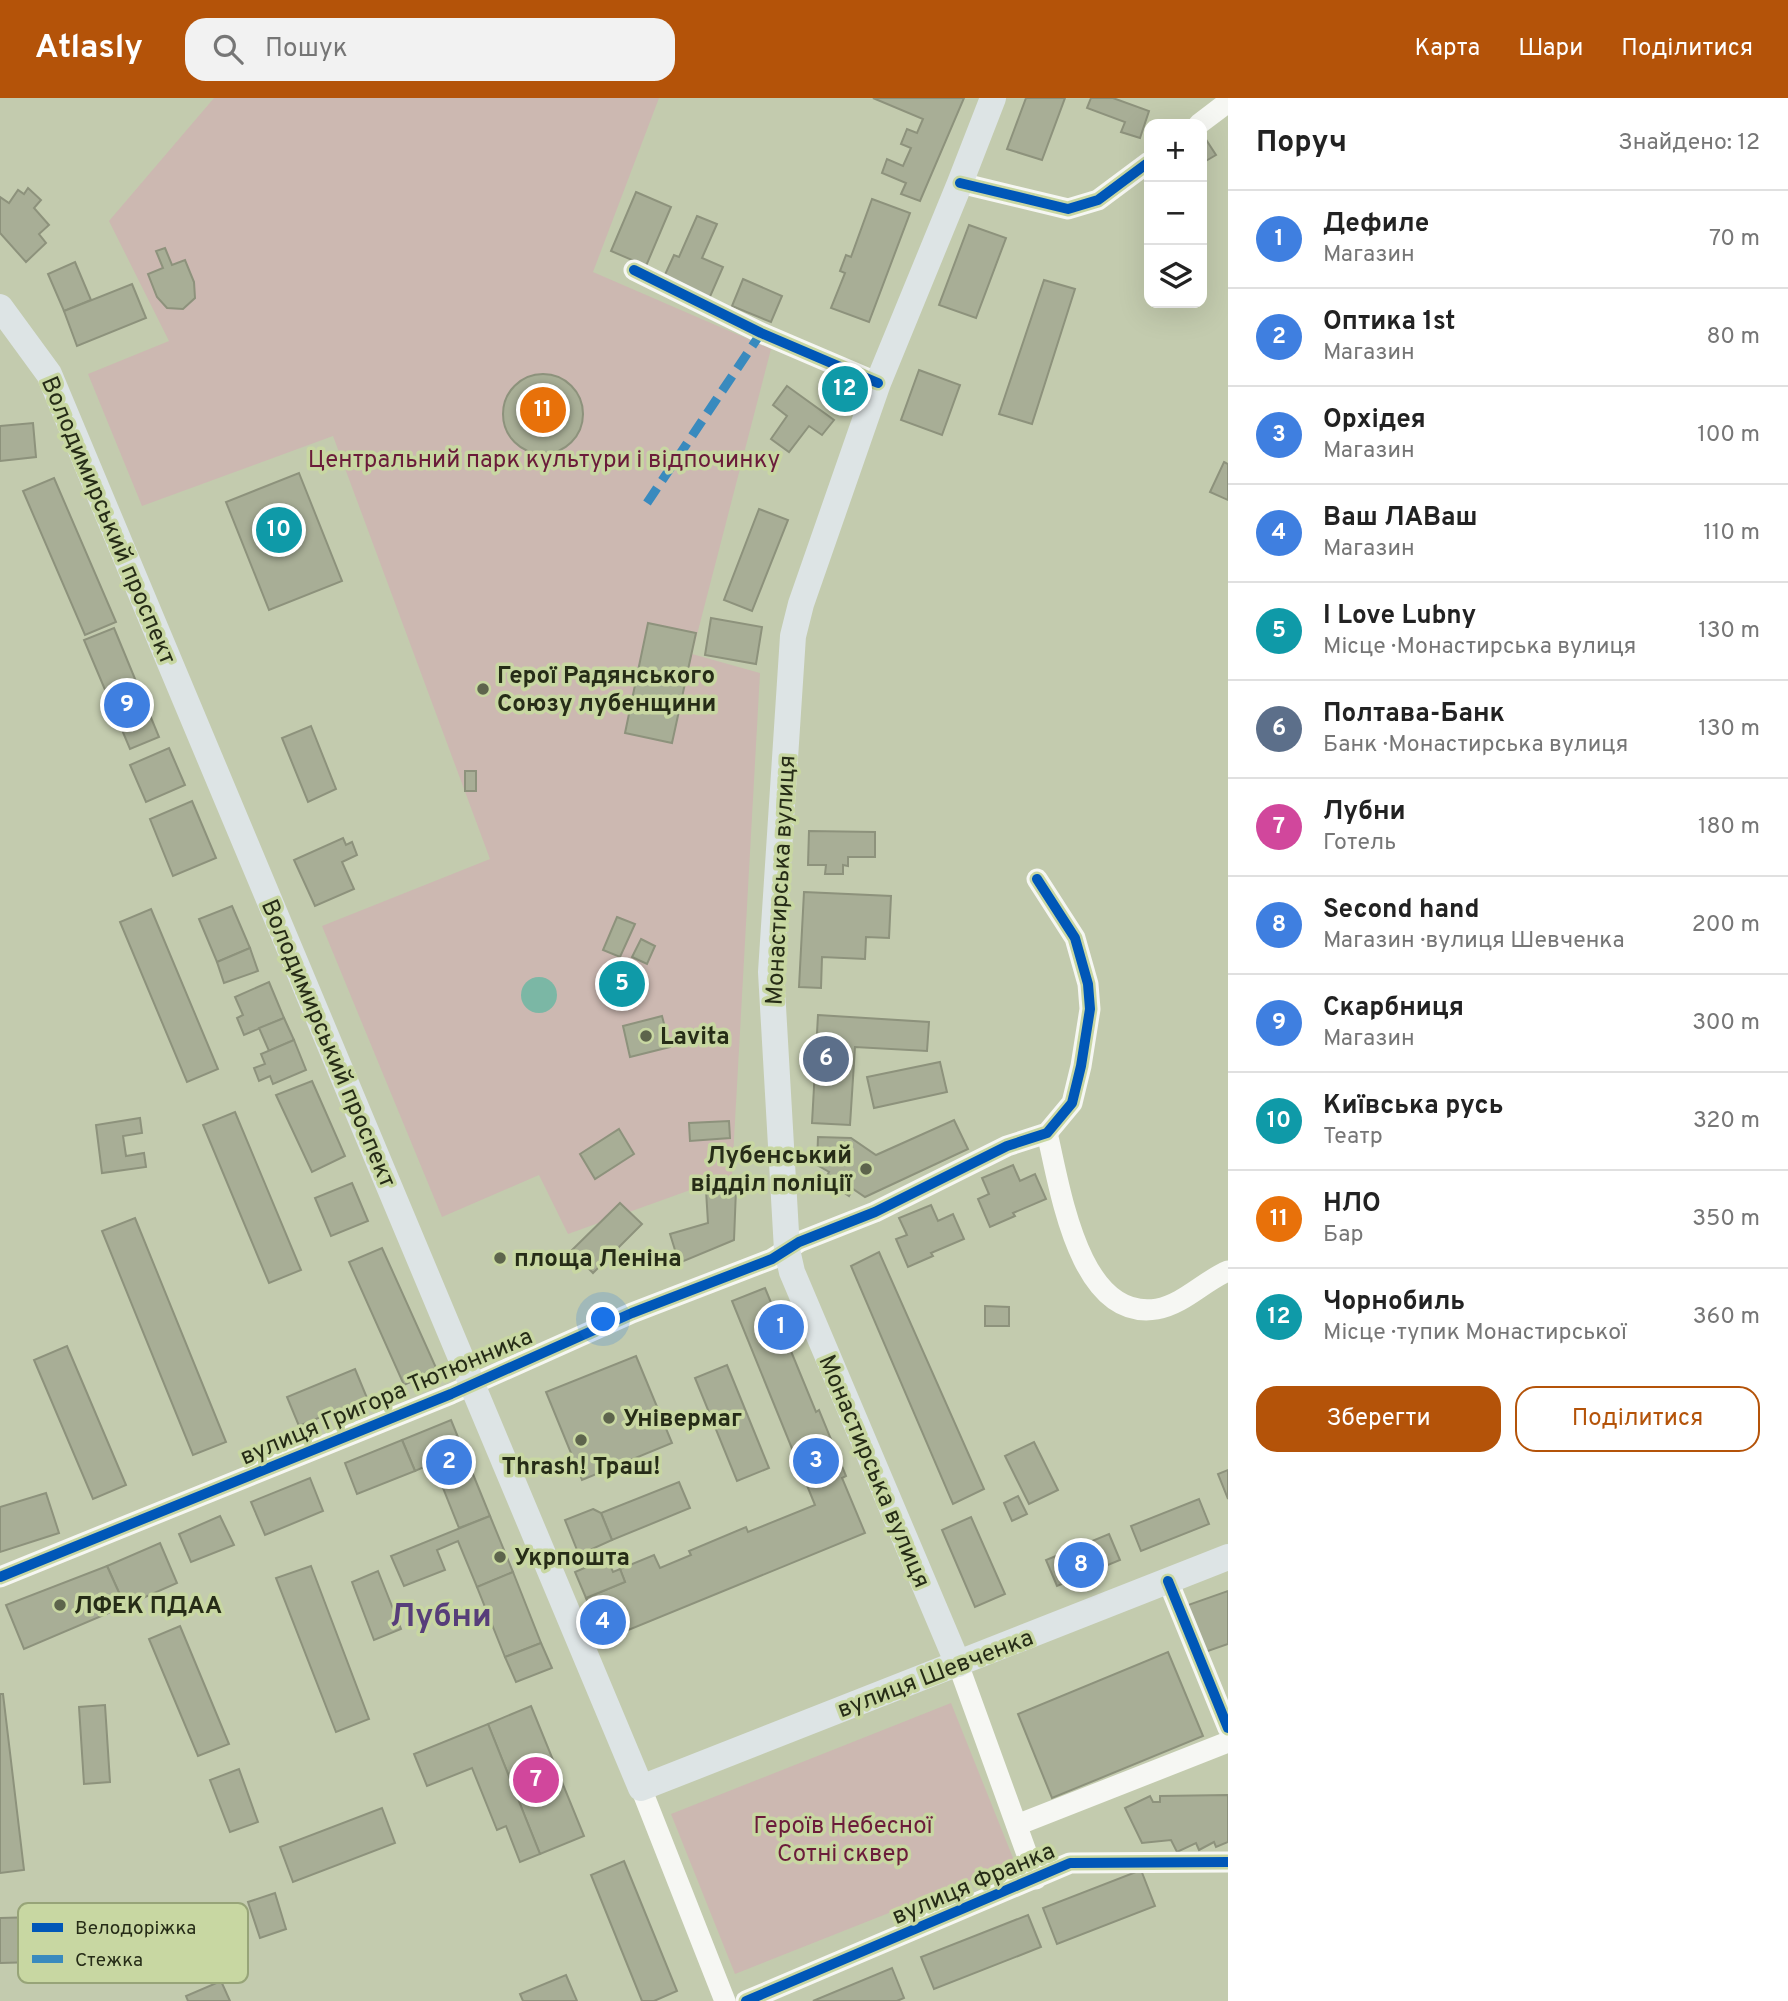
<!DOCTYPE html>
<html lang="uk">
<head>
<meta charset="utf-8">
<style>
  body { margin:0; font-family:Overpass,sans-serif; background:#f2f2f2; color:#222 }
  .controls { position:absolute; right:21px; top:21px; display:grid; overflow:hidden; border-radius:14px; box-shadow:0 7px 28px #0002 }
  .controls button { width:63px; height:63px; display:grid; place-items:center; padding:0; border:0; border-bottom:2px solid #e0e0e0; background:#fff; color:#222; font:35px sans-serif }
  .you { position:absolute; left:604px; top:1222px; width:24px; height:24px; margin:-18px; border:5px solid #fff; border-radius:50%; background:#1a73e8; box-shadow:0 0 0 10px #1a73e833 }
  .badge { display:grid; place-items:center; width:46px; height:46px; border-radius:50%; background:#b45309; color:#fff; font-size:23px; font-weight:700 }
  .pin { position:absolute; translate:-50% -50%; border:4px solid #fff; box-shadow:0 2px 7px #0006 }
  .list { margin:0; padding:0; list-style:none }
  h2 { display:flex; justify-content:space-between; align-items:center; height:91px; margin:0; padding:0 28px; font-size:30px }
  h2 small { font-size:23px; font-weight:400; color:#767676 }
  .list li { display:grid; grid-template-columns:46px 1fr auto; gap:21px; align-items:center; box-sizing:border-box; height:98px; padding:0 28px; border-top:2px solid #e0e0e0 }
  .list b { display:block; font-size:26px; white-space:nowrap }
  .list p { margin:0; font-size:23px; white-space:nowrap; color:#767676 }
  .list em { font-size:23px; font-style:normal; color:#767676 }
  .actions { display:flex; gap:14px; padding:21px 28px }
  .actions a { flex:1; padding:16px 0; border:2px solid #b45309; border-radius:21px; text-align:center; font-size:24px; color:#b45309 }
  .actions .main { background:#b45309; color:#fff }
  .icon { flex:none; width:38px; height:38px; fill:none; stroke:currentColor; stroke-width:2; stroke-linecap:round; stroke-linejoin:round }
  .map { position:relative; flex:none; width:1228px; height:1903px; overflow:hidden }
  header { display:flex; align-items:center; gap:42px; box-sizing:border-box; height:98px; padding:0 35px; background:#b45309; color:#fff }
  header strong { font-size:33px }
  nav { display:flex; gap:38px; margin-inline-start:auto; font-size:24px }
  .search { width:490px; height:63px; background:#f2f2f2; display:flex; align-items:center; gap:18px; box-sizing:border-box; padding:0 24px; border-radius:21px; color:#767676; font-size:26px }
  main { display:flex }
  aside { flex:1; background:#fff }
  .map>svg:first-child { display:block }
  .green { fill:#ccb8b1 }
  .water { fill:#7bb7a5 }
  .building { fill:#a8ae96; stroke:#8d927c; stroke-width:2 }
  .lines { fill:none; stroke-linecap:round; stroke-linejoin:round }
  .minor { stroke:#f6f7f3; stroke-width:21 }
  .major { stroke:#dde4e5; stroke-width:26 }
  .quiet { stroke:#398abe; stroke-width:9; stroke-dasharray:18 9; stroke-linecap:butt }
  .cycleway-casing { stroke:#c8d7a2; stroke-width:15 }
  .cycleway { stroke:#0057b8; stroke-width:10 }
  .poi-dot { fill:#5d644c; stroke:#c8d7a2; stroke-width:2.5 }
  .labels { text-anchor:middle; stroke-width:7; stroke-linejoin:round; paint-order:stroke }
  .park-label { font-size:24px; fill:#6b1c3a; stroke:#c8d7a2 }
  .street-label { font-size:24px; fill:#262c17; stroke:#c8d7a2 }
  .poi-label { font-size:24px; font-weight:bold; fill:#262c17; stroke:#c8d7a2; text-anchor:start }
  .district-label { font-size:32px; font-weight:bold; fill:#573e7a; stroke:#c8d7a2 }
  .key { fill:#c8d7a2; stroke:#97a478; stroke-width:2 }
  .key-label { font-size:19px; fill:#262c17 }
</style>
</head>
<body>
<header>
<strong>Atlasly</strong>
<div class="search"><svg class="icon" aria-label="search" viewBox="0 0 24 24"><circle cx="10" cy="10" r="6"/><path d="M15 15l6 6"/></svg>Пошук</div>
<nav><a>Карта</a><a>Шари</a><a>Поділитися</a></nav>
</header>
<main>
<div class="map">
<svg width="1228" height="1903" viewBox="0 0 1228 1903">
  <rect width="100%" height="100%" fill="#c3cbae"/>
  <!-- green -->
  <g class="green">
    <path d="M 214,0 L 659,0 L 593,174 L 771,251 L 692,556 L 760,575 L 732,1077 L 568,1136 L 539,1077 L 442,1119 L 322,828 L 490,761 L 333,338 L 142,408 L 88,276 L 169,243 L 109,123 Z"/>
    <path d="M 951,1605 L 1015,1765 L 735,1876 L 671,1716 Z"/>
  </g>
  <!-- water -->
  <circle class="water" cx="539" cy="897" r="18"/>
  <!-- building -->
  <g class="building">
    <path d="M 873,0 L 964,0 L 920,103 L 901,96 L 906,85 L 882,75 L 887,61 L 903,68 L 911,50 L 901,46 L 907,31 L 917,35 L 923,21 Z"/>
    <path d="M 1026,0 L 1065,0 L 1042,62 L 1007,51 Z"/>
    <path d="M 1091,0 L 1113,0 L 1149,13 L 1140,40 L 1121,34 L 1125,24 L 1087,10 Z"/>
    <path d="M 1205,40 L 1216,57 L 1204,64 L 1202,61 L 1202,42 Z"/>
    <path d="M 28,90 L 41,102 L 34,110 L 49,127 L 39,136 L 46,145 L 26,164 L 0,135 L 0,99 L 9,105 L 18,92 L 24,96 Z"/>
    <path d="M 636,94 L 671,109 L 646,168 L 611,153 Z"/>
    <path d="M 872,101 L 910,115 L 869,224 L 831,210 L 845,175 L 840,173 L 846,157 L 851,159 Z"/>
    <path d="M 697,118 L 717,126 L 702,160 L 723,169 L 709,201 L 663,181 L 674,157 L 679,159 Z"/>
    <path d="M 969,127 L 1006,140 L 976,220 L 939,207 Z"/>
    <path d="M 165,150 L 172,167 L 185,162 L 194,184 L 195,200 L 183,211 L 167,210 L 157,199 L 148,176 L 163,170 L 156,153 Z"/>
    <path d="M 75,164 L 91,202 L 64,213 L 48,176 Z"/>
    <path d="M 743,181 L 782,198 L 771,224 L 732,208 Z"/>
    <path d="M 1044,182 L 1075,191 L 1032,326 L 999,316 Z"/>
    <path d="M 132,186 L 146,220 L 77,248 L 64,213 Z"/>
    <path d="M 919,272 L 960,287 L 942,337 L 901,322 Z"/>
    <circle cx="543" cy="316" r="40"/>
    <path d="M 787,288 L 834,322 L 822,337 L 809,328 L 789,354 L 771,341 L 787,318 L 773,307 Z"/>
    <path d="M 33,325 L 36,359 L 0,363 L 0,328 Z"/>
    <path d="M 1224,364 L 1228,366 L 1228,402 L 1210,394 Z"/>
    <path d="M 299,375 L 342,483 L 269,512 L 226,404 Z"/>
    <path d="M 54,380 L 116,524 L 85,537 L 23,393 Z"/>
    <path d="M 759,411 L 788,422 L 752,513 L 724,502 Z"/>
    <path d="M 711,520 L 762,529 L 756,566 L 705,557 Z"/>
    <path d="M 648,525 L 696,535 L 672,645 L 625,635 Z"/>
    <path d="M 114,530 L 159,639 L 130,651 L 84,542 Z"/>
    <path d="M 311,628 L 336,691 L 308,704 L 282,640 Z"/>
    <path d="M 169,650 L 185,687 L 146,704 L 130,667 Z"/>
    <rect x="465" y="673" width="11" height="20"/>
    <path d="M 192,703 L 216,760 L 173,778 L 150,721 Z"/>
    <path d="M 809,733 L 875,734 L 875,759 L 848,759 L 848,768 L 843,767 L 843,776 L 825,776 L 826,767 L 808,767 Z"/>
    <path d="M 343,740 L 346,747 L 352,744 L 357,757 L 342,764 L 354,791 L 315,808 L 294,762 Z"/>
    <path d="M 804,794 L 891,798 L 889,840 L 866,839 L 865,861 L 822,859 L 821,890 L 799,889 Z"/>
    <path d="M 232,808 L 250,850 L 217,864 L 199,821 Z"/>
    <path d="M 151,811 L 218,971 L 187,984 L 120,824 Z"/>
    <path d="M 617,819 L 635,826 L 620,859 L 603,852 Z"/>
    <path d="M 641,841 L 655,848 L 647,866 L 632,859 Z"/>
    <path d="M 250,850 L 258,873 L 224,885 L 217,864 Z"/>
    <path d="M 269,884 L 284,920 L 244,937 L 237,920 L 243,917 L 235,899 Z"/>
    <path d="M 818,917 L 929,924 L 927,953 L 855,949 L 850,1027 L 812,1025 Z"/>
    <path d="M 662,918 L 670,949 L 630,959 L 623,928 Z"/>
    <path d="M 284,920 L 294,942 L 269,953 L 259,930 Z"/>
    <path d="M 294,942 L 306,972 L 273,986 L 270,978 L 259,983 L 254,970 L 265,966 L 261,956 Z"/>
    <path d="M 940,964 L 947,994 L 874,1010 L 867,979 Z"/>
    <path d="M 312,983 L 345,1058 L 312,1074 L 276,997 Z"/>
    <path d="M 235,1014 L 301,1172 L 269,1185 L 203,1027 Z"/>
    <path d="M 140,1020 L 142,1035 L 123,1038 L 126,1058 L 144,1055 L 146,1069 L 102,1075 L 96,1027 Z"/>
    <path d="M 954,1022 L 968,1051 L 865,1099 L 853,1091 L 849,1098 L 825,1082 L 829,1074 L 817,1067 L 818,1039 L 851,1040 L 876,1057 Z"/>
    <path d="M 729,1023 L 730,1040 L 690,1043 L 689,1025 Z"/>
    <path d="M 619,1031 L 634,1056 L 595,1081 L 580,1056 Z"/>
    <path d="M 1013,1067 L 1020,1083 L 1035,1076 L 1046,1101 L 1013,1115 L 1015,1118 L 990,1129 L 978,1101 L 989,1096 L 982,1080 Z"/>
    <path d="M 352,1085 L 368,1123 L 331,1138 L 315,1100 Z"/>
    <path d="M 736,1091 L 734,1142 L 679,1165 L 670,1136 L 708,1125 L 706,1092 Z"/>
    <path d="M 620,1105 L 642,1126 L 593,1175 L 571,1153 Z"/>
    <path d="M 931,1107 L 938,1123 L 953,1116 L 964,1141 L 931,1155 L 933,1158 L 908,1169 L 896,1141 L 907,1137 L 899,1120 Z"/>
    <path d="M 135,1120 L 226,1344 L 193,1357 L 102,1133 Z"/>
    <path d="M 382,1150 L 437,1272 L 404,1287 L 349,1164 Z"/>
    <path d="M 879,1154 L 984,1391 L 953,1406 L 851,1168 Z"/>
    <path d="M 765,1190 L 816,1314 L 819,1312 L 846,1378 L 842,1380 L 865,1435 L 604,1542 L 586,1500 L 625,1484 L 620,1471 L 654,1457 L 660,1470 L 691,1457 L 689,1453 L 746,1429 L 748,1434 L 815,1407 L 732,1203 Z"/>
    <path d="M 985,1208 L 1009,1209 L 1009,1228 L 985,1228 Z"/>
    <path d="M 67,1248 L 126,1387 L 93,1401 L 34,1262 Z"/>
    <path d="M 636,1258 L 672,1345 L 582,1382 L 546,1294 Z"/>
    <path d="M 727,1267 L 769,1370 L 737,1383 L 695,1280 Z"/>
    <path d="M 355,1271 L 367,1300 L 299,1328 L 287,1299 Z"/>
    <path d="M 451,1322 L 490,1418 L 459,1430 L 433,1365 L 415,1373 L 402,1342 Z"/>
    <path d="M 402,1342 L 415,1373 L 357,1396 L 345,1365 Z"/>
    <path d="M 1034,1344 L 1058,1392 L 1029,1406 L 1005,1358 Z"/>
    <path d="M 1228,1372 L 1228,1401 L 1218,1376 Z"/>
    <path d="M 310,1380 L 323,1413 L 265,1437 L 251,1404 Z"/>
    <path d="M 679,1384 L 690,1410 L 612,1442 L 601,1415 Z"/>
    <path d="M 46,1395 L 59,1435 L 0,1454 L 0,1409 Z"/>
    <path d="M 1018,1398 L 1027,1416 L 1012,1423 L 1004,1405 Z"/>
    <path d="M 1199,1401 L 1209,1426 L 1141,1453 L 1131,1428 Z"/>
    <path d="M 593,1411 L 601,1415 L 612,1442 L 579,1457 L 565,1422 Z"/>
    <path d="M 220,1418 L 234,1447 L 191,1464 L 179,1436 Z"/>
    <path d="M 490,1418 L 513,1474 L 477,1489 L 458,1443 L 437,1452 L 445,1472 L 404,1488 L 391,1458 Z"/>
    <path d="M 971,1419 L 1005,1496 L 975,1509 L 942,1432 Z"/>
    <path d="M 1109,1436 L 1120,1462 L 1057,1488 L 1046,1462 Z"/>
    <path d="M 160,1445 L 177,1485 L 125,1508 L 107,1468 Z"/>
    <path d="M 607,1460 L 613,1474 L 620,1471 L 625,1484 L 586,1500 L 575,1474 Z"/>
    <path d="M 107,1468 L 125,1508 L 24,1551 L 6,1507 Z"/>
    <path d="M 311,1468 L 369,1621 L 336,1634 L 276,1480 Z"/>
    <path d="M 378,1473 L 401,1531 L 374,1542 L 352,1484 Z"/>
    <path d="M 513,1474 L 541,1545 L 505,1559 L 477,1489 Z"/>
    <path d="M 1228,1493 L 1228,1546 L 1205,1554 L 1188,1507 Z"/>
    <path d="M 180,1528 L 229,1646 L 198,1658 L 149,1541 Z"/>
    <path d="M 541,1545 L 552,1570 L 516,1584 L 505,1559 Z"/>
    <path d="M 1168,1554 L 1203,1638 L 1052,1700 L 1018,1616 Z"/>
    <path d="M 0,1596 L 3,1596 L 24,1772 L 0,1775 Z"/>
    <path d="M 105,1607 L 110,1684 L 84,1686 L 79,1609 Z"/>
    <path d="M 531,1608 L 584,1738 L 540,1756 L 488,1626 Z"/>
    <path d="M 488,1626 L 540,1756 L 520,1764 L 506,1728 L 497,1732 L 472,1670 L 427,1688 L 414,1656 Z"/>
    <path d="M 239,1671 L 258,1724 L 230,1734 L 210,1682 Z"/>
    <path d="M 1228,1697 L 1228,1744 L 1216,1749 L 1214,1744 L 1199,1752 L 1196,1745 L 1177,1754 L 1171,1742 L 1142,1745 L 1125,1710 L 1150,1698 L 1153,1704 L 1160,1704 L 1160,1698 Z"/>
    <path d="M 382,1710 L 395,1745 L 293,1784 L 280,1749 Z"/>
    <path d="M 624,1763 L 677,1893 L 654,1903 L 642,1903 L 591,1777 Z"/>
    <path d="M 1141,1772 L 1155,1808 L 1057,1846 L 1043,1810 Z"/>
    <path d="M 275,1795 L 286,1831 L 260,1840 L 248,1804 Z"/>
    <path d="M 1028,1817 L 1041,1849 L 934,1891 L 921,1859 Z"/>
    <path d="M 72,1818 L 73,1863 L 0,1865 L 0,1820 Z"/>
    <path d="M 892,1870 L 904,1900 L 897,1903 L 813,1903 Z"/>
    <path d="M 566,1877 L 577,1903 L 523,1903 L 520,1896 Z"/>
    <path d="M 221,1883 L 230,1903 L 188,1903 L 186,1898 Z"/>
  </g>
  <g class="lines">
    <!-- minor -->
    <g class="minor">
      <path d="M 1199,26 L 1228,4"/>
      <path d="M 960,85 L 1068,111 L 1098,102 L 1149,64"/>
      <path d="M 634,172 L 761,235 L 878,285"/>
      <path d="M 1047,1035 C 1060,1088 1078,1224 1157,1211 C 1184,1206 1204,1183 1228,1173"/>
      <path d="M 0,1479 L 451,1296 L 632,1215 L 772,1161 L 799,1144 L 875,1114 L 1007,1048 L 1047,1035 L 1072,1005 L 1081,968 L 1090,911 L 1088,886 L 1075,840 L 1037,781"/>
      <path d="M 1168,1483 L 1228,1630"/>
      <path d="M 958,1566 L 1036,1781"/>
      <path d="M 641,1690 L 725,1903"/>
      <path d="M 1017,1727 L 1228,1644"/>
      <path d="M 746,1903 L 1070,1765 L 1228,1764"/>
    </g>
    <!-- major -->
    <g class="major">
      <path d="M 0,209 L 49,276 L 641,1690 L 1228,1459"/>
      <path d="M 958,1566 L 792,1174 L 787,1152 L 771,874 L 793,538 L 801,506 L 878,285 L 960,85 L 993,0"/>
    </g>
    <!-- quiet -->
    <path class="quiet" d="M 647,405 L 761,235"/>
    <!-- cycleway casing -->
    <g class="cycleway-casing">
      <g id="cycleway">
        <path d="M 960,85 L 1068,111 L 1098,102 L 1149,64"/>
        <path d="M 634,172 L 761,235 L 878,285"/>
        <path d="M 0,1479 L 451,1296 L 632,1215 L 772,1161 L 799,1144 L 875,1114 L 1007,1048 L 1047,1035 L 1072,1005 L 1081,968 L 1090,911 L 1088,886 L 1075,840 L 1037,781"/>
        <path d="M 1168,1483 L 1228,1630"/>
        <path d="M 746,1903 L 1070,1765 L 1228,1764"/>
      </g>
    </g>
    <!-- cycleway -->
    <use href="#cycleway" class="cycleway"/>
  </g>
  <!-- markers -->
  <g class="poi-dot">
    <circle cx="483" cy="591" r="7"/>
    <circle cx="646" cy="938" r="7"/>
    <circle cx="866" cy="1071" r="7"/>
    <circle cx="500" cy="1160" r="7"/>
    <circle cx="609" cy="1320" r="7"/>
    <circle cx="581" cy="1342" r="7"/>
    <circle cx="500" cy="1459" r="7"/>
    <circle cx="60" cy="1507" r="7"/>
  </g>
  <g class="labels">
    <!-- park labels -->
    <g class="park-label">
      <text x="544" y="369">Центральний парк культури і відпочинку</text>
      <text x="843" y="1735">Героїв Небесної<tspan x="843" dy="28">Сотні сквер</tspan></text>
    </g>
    <!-- street labels -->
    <g class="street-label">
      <text transform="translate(109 422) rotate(67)" y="8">Володимирський проспект</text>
      <text transform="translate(780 782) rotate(-87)" y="8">Монастирська вулиця</text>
      <text transform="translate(329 945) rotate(67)" y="8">Володимирський проспект</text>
      <text transform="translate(386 1298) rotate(-23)" y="8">вулиця Григора Тютюнника</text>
      <text transform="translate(875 1373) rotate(67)" y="8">Монастирська вулиця</text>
      <text transform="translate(935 1575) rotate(-21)" y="8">вулиця Шевченка</text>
      <text transform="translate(973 1785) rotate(-23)" y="8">вулиця Франка</text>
    </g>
    <!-- poi labels -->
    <g class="poi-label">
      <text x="497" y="585">Герої Радянського<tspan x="497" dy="28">Союзу лубенщини</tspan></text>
      <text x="660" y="946">Lavita</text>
      <text x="852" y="1065" text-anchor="end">Лубенський<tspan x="852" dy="28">відділ поліції</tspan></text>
      <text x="514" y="1168">площа Леніна</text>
      <text x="623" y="1328">Універмаг</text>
      <text x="581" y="1376" text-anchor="middle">Thrash! Траш!</text>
      <text x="514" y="1467">Укрпошта</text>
      <text x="74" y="1515">ЛФЕК ПДАА</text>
    </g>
    <!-- district labels -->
    <g class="district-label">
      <text x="441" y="1528">Лубни</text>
    </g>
  </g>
  <!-- legend -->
  <rect x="18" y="1805" width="230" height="80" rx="10" class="key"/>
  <rect x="32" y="1825" width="31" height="9" fill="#0057b8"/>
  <rect x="32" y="1857" width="31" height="8" fill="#398abe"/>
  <g class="key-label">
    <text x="75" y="1836">Велодоріжка</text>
    <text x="75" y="1868">Стежка</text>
  </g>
</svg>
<div class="controls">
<button>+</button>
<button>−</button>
<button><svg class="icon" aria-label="layers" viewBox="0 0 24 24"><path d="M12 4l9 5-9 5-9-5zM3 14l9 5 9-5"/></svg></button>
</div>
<div class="you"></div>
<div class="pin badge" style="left:781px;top:1229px;background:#3f7fe0">1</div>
<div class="pin badge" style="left:449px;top:1364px;background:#3f7fe0">2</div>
<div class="pin badge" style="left:816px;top:1363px;background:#3f7fe0">3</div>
<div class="pin badge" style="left:603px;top:1524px;background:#3f7fe0">4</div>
<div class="pin badge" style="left:622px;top:886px;background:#0f9aa8">5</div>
<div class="pin badge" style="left:826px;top:961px;background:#5c6f8a">6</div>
<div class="pin badge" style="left:536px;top:1682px;background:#d1479c">7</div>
<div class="pin badge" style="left:1081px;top:1467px;background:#3f7fe0">8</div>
<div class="pin badge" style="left:127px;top:607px;background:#3f7fe0">9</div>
<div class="pin badge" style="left:279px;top:432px;background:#0f9aa8">10</div>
<div class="pin badge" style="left:543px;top:312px;background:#e8710a">11</div>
<div class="pin badge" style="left:845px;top:291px;background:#0f9aa8">12</div>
</div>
<aside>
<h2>Поруч<small>Знайдено: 12</small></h2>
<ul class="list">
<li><span class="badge" style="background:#3f7fe0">1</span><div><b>Дефиле</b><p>Магазин</p></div><em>70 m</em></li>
<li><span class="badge" style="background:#3f7fe0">2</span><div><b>Оптика 1st</b><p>Магазин</p></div><em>80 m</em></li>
<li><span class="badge" style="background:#3f7fe0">3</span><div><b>Орхідея</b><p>Магазин</p></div><em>100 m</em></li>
<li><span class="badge" style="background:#3f7fe0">4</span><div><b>Ваш ЛАВаш</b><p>Магазин</p></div><em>110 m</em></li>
<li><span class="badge" style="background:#0f9aa8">5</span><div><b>I Love Lubny</b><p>Місце · Монастирська вулиця</p></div><em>130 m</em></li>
<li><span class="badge" style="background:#5c6f8a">6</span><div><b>Полтава-Банк</b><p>Банк · Монастирська вулиця</p></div><em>130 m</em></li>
<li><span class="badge" style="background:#d1479c">7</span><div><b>Лубни</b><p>Готель</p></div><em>180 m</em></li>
<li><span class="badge" style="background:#3f7fe0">8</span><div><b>Second hand</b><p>Магазин · вулиця Шевченка</p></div><em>200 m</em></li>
<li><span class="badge" style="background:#3f7fe0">9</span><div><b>Скарбниця</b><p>Магазин</p></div><em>300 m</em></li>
<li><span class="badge" style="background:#0f9aa8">10</span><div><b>Київська русь</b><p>Театр</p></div><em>320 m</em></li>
<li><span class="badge" style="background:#e8710a">11</span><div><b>НЛО</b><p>Бар</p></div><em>350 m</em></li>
<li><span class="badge" style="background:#0f9aa8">12</span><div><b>Чорнобиль</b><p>Місце · тупик Монастирської</p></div><em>360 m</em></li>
</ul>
<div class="actions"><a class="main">Зберегти</a><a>Поділитися</a></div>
</aside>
</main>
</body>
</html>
